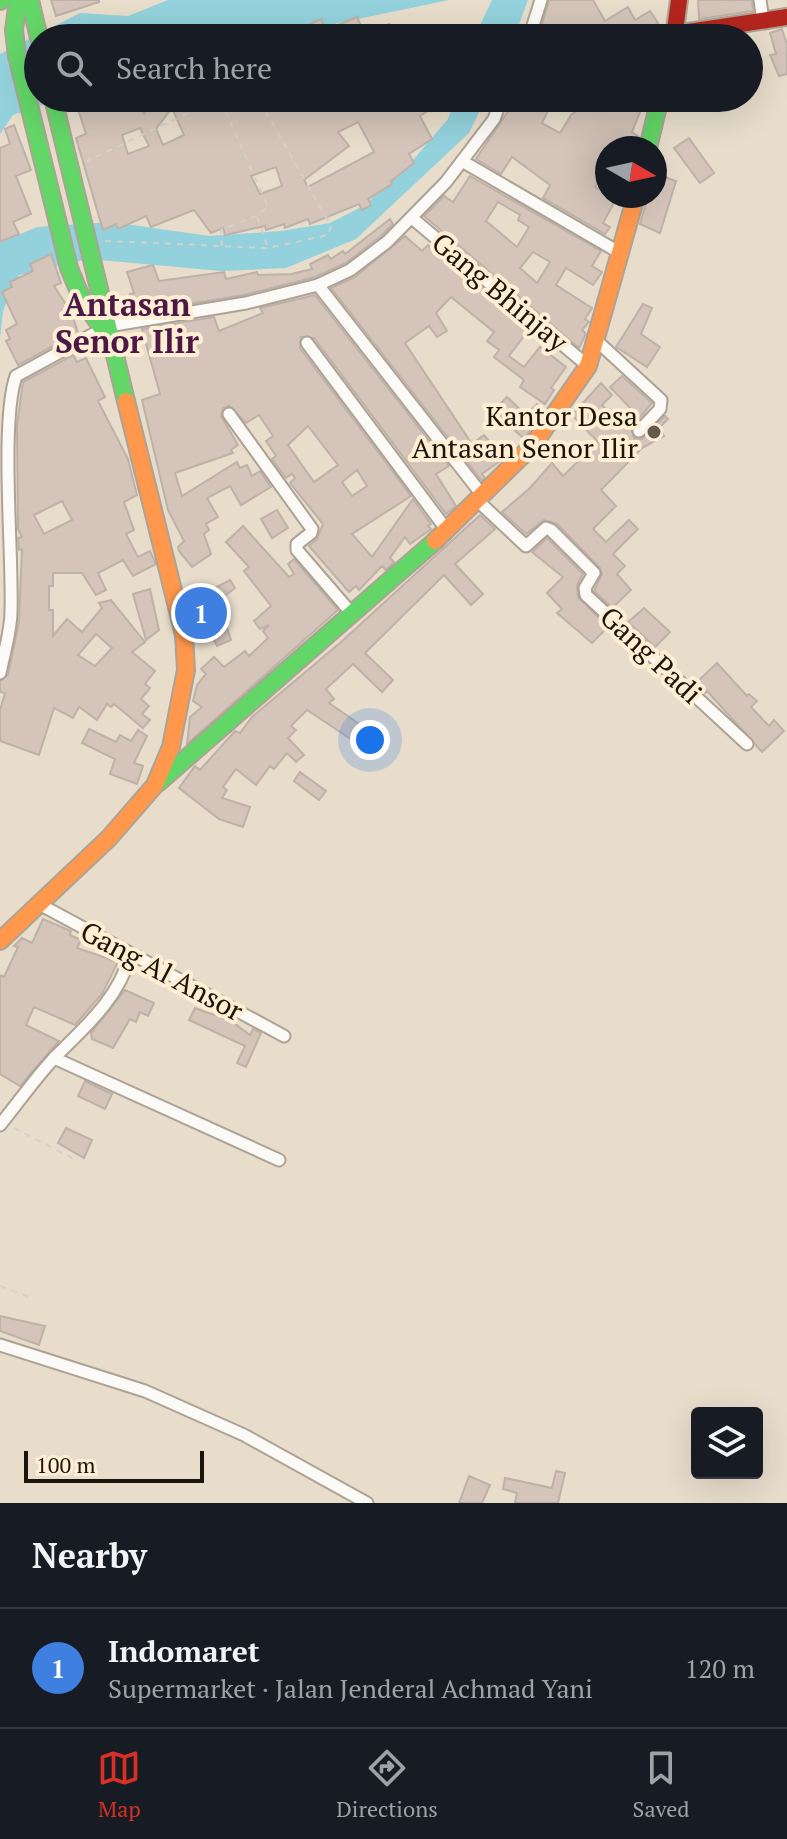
<!DOCTYPE html>
<html lang="en">
<head>
<meta charset="utf-8">
<style>
  body { margin:0; font-family:"PT Serif",serif; background:#242831; color:#f1f3f6 }
  .controls { position:absolute; right:24px; bottom:24px; display:grid; overflow:hidden; border-radius:8px; box-shadow:0 8px 32px #0002 }
  .controls button { width:72px; height:72px; display:grid; place-items:center; padding:0; border:0; border-bottom:2px solid #363941; background:#171b24; color:#f1f3f6; font:40px sans-serif }
  .compass { position:absolute; left:595px; top:136px; width:72px; height:72px; border-radius:50%; background:#171b24; box-shadow:0 8px 32px #0002; rotate:99deg }
  .scale { position:absolute; left:24px; bottom:20px; width:180px; box-sizing:border-box; padding-left:8px; border:4px solid #1c1509; border-top:0; font-size:22px; line-height:28px; white-space:nowrap; color:#1c1509; -webkit-text-stroke:6px #feeed3; paint-order:stroke }
  .you { position:absolute; left:370px; top:740px; width:28px; height:28px; margin:-20px; border:6px solid #fff; border-radius:50%; background:#1a73e8; box-shadow:0 0 0 12px #1a73e833 }
  .badge { display:grid; place-items:center; width:52px; height:52px; border-radius:50%; background:#d93025; color:#fff; font-size:26px; font-weight:700 }
  .pin { position:absolute; translate:-50% -50%; border:4px solid #fff; box-shadow:0 2px 8px #0006 }
  .list { margin:0; padding:0; list-style:none }
  h2 { display:flex; justify-content:space-between; align-items:center; height:104px; margin:0; padding:0 32px; font-size:34px }
  h2 small { font-size:26px; font-weight:400; color:#9ea1a6 }
  .list li { display:grid; grid-template-columns:52px 1fr auto; gap:24px; align-items:center; box-sizing:border-box; height:120px; padding:0 32px; border-top:2px solid #363941 }
  .list b { display:block; font-size:30px; white-space:nowrap }
  .list p { margin:0; font-size:26px; white-space:nowrap; color:#9ea1a6 }
  .list em { font-size:26px; font-style:normal; color:#9ea1a6 }
  .icon { flex:none; width:44px; height:44px; fill:none; stroke:currentColor; stroke-width:2; stroke-linecap:round; stroke-linejoin:round }
  .map { position:relative; flex:none; width:787px; height:1503px; overflow:hidden }
  .search { position:absolute; background:#171b24; box-shadow:0 8px 32px #0002; left:24px; right:24px; top:24px; height:88px; display:flex; align-items:center; gap:20px; box-sizing:border-box; padding:0 28px; border-radius:44px; color:#9ea1a6; font-size:30px }
  .sheet { height:224px; background:#171b24 }
  nav { display:flex; justify-content:space-around; align-items:center; box-sizing:border-box; height:112px; border-top:2px solid #363941; background:#171b24; font-size:22px; color:#9ea1a6 }
  nav a { display:grid; justify-items:center; gap:4px }
  nav .on { color:#d93025 }
  .map>svg:first-child { display:block }
  .water { fill:#93d2dc }
  .building { fill:#d4c4b9; stroke:#beb1a7; stroke-width:2; fill-rule:evenodd }
  .lines { fill:none; stroke-linecap:round; stroke-linejoin:round }
  .street-casing { stroke:#aca395; stroke-width:15 }
  .fast-casing { stroke:#aca395; stroke-width:20 }
  .slow-casing { stroke:#aca395; stroke-width:20 }
  .jam-casing { stroke:#aca395; stroke-width:20 }
  .path { stroke:#d4d0ca; stroke-width:2; stroke-dasharray:6 6; stroke-linecap:butt }
  .street { stroke:#fcfaf7; stroke-width:11 }
  .fast { stroke:#63d668; stroke-width:16 }
  .slow { stroke:#ff974d; stroke-width:16 }
  .jam { stroke:#b3261e; stroke-width:16 }
  .poi-dot { fill:#635b4d; stroke:#feeed3; stroke-width:3 }
  .labels { text-anchor:middle; stroke-width:8; stroke-linejoin:round; paint-order:stroke }
  .street-label { font-size:28px; fill:#1c1509; stroke:#feeed3 }
  .poi-label { font-size:28px; fill:#1c1509; stroke:#feeed3; text-anchor:end }
  .quarter-label { font-size:32px; font-weight:bold; fill:#4c1845; stroke:#feeed3 }
</style>
</head>
<body>
<div class="map">
<svg width="787" height="1503" viewBox="0 0 787 1503">
  <rect width="100%" height="100%" fill="#e8ddcb"/>
  <!-- water -->
  <g class="water">
    <path d="M 168,0 L 449,0 L 267,38 L 38,38 L 38,98 L 63,98 L 13,115 L 0,134 L 0,54 L 80,13 L 128,16 Z"/>
    <path d="M 492,0 L 528,0 L 514,38 L 474,38 Z"/>
    <path d="M 456,98 L 486,98 L 469,133 L 356,239 L 286,268 L 221,271 L 88,259 L 19,275 L 3,311 L 0,338 L 0,243 L 37,227 L 111,222 L 210,236 L 281,231 L 330,223 L 365,205 L 413,160 L 448,119 Z"/>
  </g>
  <!-- building -->
  <g class="building">
    <path d="M 51,0 L 99,0 L 99,2 L 56,16 Z"/>
    <path d="M 549,0 L 593,0 L 605,21 L 628,7 L 635,20 L 650,11 L 658,23 L 643,32 L 646,38 L 611,38 L 608,34 L 601,38 L 538,38 Z"/>
    <path d="M 698,0 L 752,0 L 753,11 L 699,19 Z"/>
    <path d="M 357,17 L 365,35 L 389,24 L 396,38 L 280,38 L 321,19 L 326,30 Z"/>
    <path d="M 782,29 L 787,45 L 787,74 L 779,76 L 770,55 L 776,54 L 770,33 Z"/>
    <path d="M 98,98 L 138,98 L 144,114 L 156,98 L 235,98 L 239,106 L 255,98 L 424,98 L 431,109 L 420,116 L 432,139 L 409,154 L 414,163 L 391,181 L 392,184 L 368,199 L 371,205 L 362,210 L 359,204 L 310,224 L 308,219 L 285,228 L 284,224 L 266,230 L 265,226 L 225,235 L 223,228 L 211,233 L 194,210 L 151,227 L 146,216 L 118,229 L 116,224 L 103,230 L 76,138 L 86,134 L 77,106 ZM 172,108 L 184,135 L 163,145 L 156,129 ZM 358,122 L 374,152 L 308,187 L 304,180 L 349,146 L 338,132 ZM 140,128 L 149,146 L 128,154 L 122,135 ZM 276,167 L 282,186 L 260,194 L 251,176 Z"/>
    <path d="M 517,98 L 554,98 L 542,123 L 560,133 L 571,115 L 586,104 L 581,98 L 599,98 L 605,104 L 609,98 L 616,98 L 640,112 L 632,132 L 639,137 L 634,148 L 607,148 L 607,167 L 595,187 L 616,199 L 603,223 L 610,227 L 605,234 L 543,198 L 550,185 L 512,157 L 501,174 L 476,159 Z"/>
    <path d="M 14,125 L 31,170 L 16,176 L 31,214 L 13,222 L 19,234 L 0,242 L 0,148 L 10,144 L 5,129 Z"/>
    <path d="M 689,138 L 714,173 L 700,183 L 674,148 Z"/>
    <path d="M 655,173 L 676,181 L 660,233 L 640,224 L 648,196 L 655,196 Z"/>
    <path d="M 470,176 L 601,251 L 592,266 L 602,272 L 593,285 L 566,268 L 556,285 L 592,308 L 585,319 L 589,322 L 582,330 L 586,334 L 579,348 L 424,216 L 444,196 L 453,202 ZM 498,202 L 520,215 L 518,220 L 529,227 L 517,247 L 486,221 ZM 533,252 L 550,262 L 537,283 L 520,268 Z"/>
    <path d="M 390,219 L 393,224 L 381,236 L 346,263 L 315,277 L 244,295 L 133,313 L 130,294 L 134,293 L 127,272 L 153,265 L 159,281 L 224,272 L 226,279 L 257,272 L 258,275 L 291,274 L 312,269 L 310,264 L 328,255 L 331,259 L 343,251 L 345,254 Z"/>
    <path d="M 405,236 L 422,251 L 428,245 L 442,255 L 526,325 L 524,329 L 527,332 L 509,356 L 524,367 L 540,347 L 566,367 L 551,388 L 554,390 L 545,404 L 520,387 L 524,380 L 494,357 L 499,350 L 487,341 L 494,332 L 451,297 L 436,313 L 447,331 L 437,337 L 429,326 L 405,343 L 472,444 L 484,435 L 504,458 L 482,474 L 485,478 L 482,481 L 331,288 L 355,277 Z"/>
    <path d="M 51,254 L 61,283 L 54,286 L 72,314 L 78,333 L 18,365 L 6,341 L 10,339 L 6,330 L 17,324 L 2,292 L 12,287 L 10,282 L 33,271 L 30,264 Z"/>
    <path d="M 315,295 L 449,466 L 436,474 L 456,506 L 446,514 L 314,338 L 301,337 L 300,348 L 411,496 L 352,534 L 372,557 L 413,499 L 431,524 L 428,526 L 431,529 L 410,544 L 405,537 L 390,558 L 394,562 L 386,570 L 382,566 L 359,590 L 356,586 L 349,592 L 309,546 L 317,539 L 323,524 L 290,483 L 295,478 L 292,474 L 286,478 L 272,459 L 276,456 L 266,441 L 273,436 L 259,415 L 246,423 L 229,406 L 223,408 L 221,416 L 238,445 L 231,450 L 233,453 L 175,473 L 182,496 L 237,462 L 240,468 L 247,465 L 252,476 L 260,471 L 271,487 L 241,505 L 230,486 L 207,498 L 218,517 L 206,524 L 209,530 L 204,534 L 211,554 L 192,567 L 179,551 L 178,547 L 184,541 L 168,510 L 142,400 L 160,394 L 142,329 L 214,317 L 219,331 L 263,313 L 260,308 ZM 308,426 L 338,465 L 314,482 L 288,445 ZM 357,470 L 367,486 L 352,496 L 342,482 Z"/>
    <path d="M 643,304 L 652,308 L 641,334 L 660,347 L 647,367 L 616,347 Z"/>
    <path d="M 73,355 L 77,362 L 86,358 L 105,397 L 98,401 L 128,459 L 137,495 L 124,502 L 134,530 L 126,534 L 138,557 L 150,551 L 156,564 L 133,576 L 123,560 L 98,573 L 106,590 L 96,595 L 82,573 L 53,573 L 53,586 L 49,586 L 49,610 L 53,610 L 53,636 L 67,619 L 82,632 L 102,608 L 99,603 L 111,600 L 145,642 L 132,652 L 155,671 L 145,684 L 150,688 L 141,699 L 149,706 L 142,714 L 150,720 L 143,728 L 114,704 L 111,707 L 107,704 L 97,720 L 79,707 L 73,718 L 54,708 L 39,755 L 0,741 L 0,710 L 5,693 L 0,692 L 0,681 L 8,675 L 19,622 L 22,549 L 19,550 L 18,538 L 22,537 L 18,529 L 17,425 L 23,382 ZM 62,501 L 72,520 L 44,534 L 34,515 ZM 96,634 L 112,648 L 95,666 L 78,655 Z"/>
    <path d="M 622,376 L 652,403 L 631,428 L 634,438 L 642,439 L 665,416 L 668,419 L 660,427 L 664,436 L 642,448 L 601,490 L 616,506 L 593,529 L 606,542 L 629,520 L 638,529 L 613,554 L 625,566 L 617,574 L 631,590 L 612,608 L 594,591 L 602,574 L 600,568 L 557,524 L 544,520 L 526,534 L 502,512 L 530,488 L 552,463 L 563,476 L 598,442 L 572,415 L 601,383 L 612,395 L 602,405 L 623,427 L 636,414 L 610,387 Z"/>
    <path d="M 507,397 L 526,415 L 537,404 L 544,410 L 524,439 L 498,415 L 503,410 L 499,405 Z"/>
    <path d="M 277,510 L 288,528 L 272,538 L 261,519 Z"/>
    <path d="M 480,515 L 495,529 L 455,564 L 483,594 L 471,605 L 444,575 L 365,653 L 393,680 L 382,692 L 353,664 L 326,689 L 334,699 L 329,703 L 368,730 L 358,744 L 307,710 L 291,726 L 296,730 L 288,738 L 304,755 L 296,762 L 287,753 L 274,769 L 270,766 L 256,785 L 236,769 L 223,787 L 227,790 L 222,798 L 250,807 L 243,827 L 219,819 L 179,788 L 195,766 L 200,770 L 235,731 L 240,733 L 252,717 L 341,642 Z"/>
    <path d="M 243,526 L 289,577 L 294,574 L 288,564 L 294,559 L 338,610 L 187,744 L 190,717 L 202,707 L 193,701 L 197,685 L 206,674 L 201,669 L 214,657 L 224,667 L 245,651 L 249,656 L 268,638 L 263,631 L 269,625 L 260,629 L 254,621 L 271,606 L 244,571 L 249,567 L 226,542 Z"/>
    <path d="M 547,538 L 583,574 L 577,585 L 578,597 L 608,627 L 592,643 L 557,613 L 562,609 L 547,593 L 563,577 L 532,552 Z"/>
    <path d="M 230,580 L 235,588 L 218,601 L 231,640 L 217,646 L 194,599 Z"/>
    <path d="M 150,589 L 159,630 L 146,640 L 133,594 Z"/>
    <path d="M 644,608 L 670,632 L 655,647 L 628,622 Z"/>
    <path d="M 717,663 L 747,696 L 749,694 L 757,701 L 751,707 L 769,726 L 774,720 L 784,731 L 762,752 L 707,691 L 705,693 L 695,684 Z"/>
    <path d="M 89,729 L 116,742 L 120,735 L 131,741 L 138,730 L 147,736 L 134,763 L 143,766 L 137,784 L 110,774 L 115,759 L 82,743 Z"/>
    <path d="M 300,772 L 326,791 L 319,800 L 294,781 Z"/>
    <path d="M 43,919 L 71,931 L 70,935 L 81,940 L 77,948 L 118,962 L 102,994 L 75,1025 L 34,1007 L 26,1025 L 59,1041 L 20,1086 L 0,1074 L 0,975 L 4,977 L 18,947 L 14,946 L 22,938 L 32,943 Z"/>
    <path d="M 125,990 L 154,1003 L 148,1016 L 140,1012 L 136,1022 L 130,1019 L 113,1048 L 92,1039 L 91,1033 Z"/>
    <path d="M 195,1008 L 231,1021 L 250,1035 L 253,1029 L 261,1033 L 246,1067 L 237,1063 L 245,1046 L 189,1020 Z"/>
    <path d="M 85,1081 L 112,1094 L 105,1109 L 78,1096 Z"/>
    <path d="M 66,1128 L 92,1140 L 84,1158 L 58,1143 Z"/>
    <path d="M 0,1316 L 45,1326 L 39,1345 L 0,1331 Z"/>
    <path d="M 556,1471 L 565,1473 L 558,1503 L 515,1503 L 517,1493 L 503,1489 L 505,1478 L 552,1488 Z"/>
    <path d="M 469,1476 L 490,1485 L 482,1503 L 459,1503 Z"/>
  </g>
  <g class="lines">
    <!-- street casing -->
    <g class="street-casing">
      <g id="street">
        <path d="M 760,0 L 763,21"/>
        <path d="M 529,38 L 541,0"/>
        <path d="M 462,161 L 622,254"/>
        <path d="M 412,218 L 588,366"/>
        <path d="M 318,285 L 483,496"/>
        <path d="M 598,342 L 661,400 L 660,409 L 639,431"/>
        <path d="M 307,343 L 446,529"/>
        <path d="M 229,414 L 312,529 L 311,533 L 297,544 L 297,550 L 353,615"/>
        <path d="M 478,501 L 526,546 L 546,528 L 551,530 L 594,573 L 585,588 L 586,595 L 747,744"/>
        <path d="M 0,673 C 4,653 11,631 11,611 C 13,554 0,423 16,376 L 108,326 L 246,303 L 318,285 L 350,270 L 387,242 L 446,182 L 494,119 L 502,98"/>
        <path d="M 41,905 L 284,1036"/>
        <path d="M 54,1058 L 279,1160"/>
        <path d="M 0,1125 C 18,1103 36,1077 56,1056 C 86,1026 118,999 130,956"/>
        <path d="M 0,1345 L 145,1391 L 244,1435 L 367,1503"/>
      </g>
    </g>
    <!-- fast casing -->
    <g class="fast-casing">
      <g id="fast">
        <path d="M 18,0 L 14,30 L 17,56 L 69,268 L 81,297 L 103,330"/>
        <path d="M 30,0 L 39,38"/>
        <path d="M 0,1 L 2,0"/>
        <path d="M 53,98 L 126,401"/>
        <path d="M 648,148 L 660,98"/>
        <path d="M 158,783 L 435,541"/>
      </g>
    </g>
    <!-- slow casing -->
    <g class="slow-casing">
      <g id="slow">
        <path d="M 435,541 L 533,445 L 588,366 L 636,196"/>
        <path d="M 0,941 L 109,838 L 155,785 L 171,747 L 186,670 L 184,635 L 126,401"/>
      </g>
    </g>
    <!-- jam casing -->
    <g class="jam-casing">
      <g id="jam">
        <path d="M 675,34 L 787,17"/>
        <path d="M 674,38 L 679,0"/>
      </g>
    </g>
    <!-- path -->
    <g class="path">
      <path d="M 85,162 L 220,98"/>
      <path d="M 257,217 L 268,248"/>
      <path d="M 105,241 L 268,248 L 328,235 L 331,226 L 258,98"/>
      <path d="M 222,246 L 221,230 L 256,216 L 268,207 L 220,99 L 230,98"/>
      <path d="M 14,1128 L 78,1161"/>
      <path d="M 0,1286 L 30,1297"/>
    </g>
    <!-- street -->
    <use href="#street" class="street"/>
    <!-- fast -->
    <use href="#fast" class="fast"/>
    <!-- slow -->
    <use href="#slow" class="slow"/>
    <!-- jam -->
    <use href="#jam" class="jam"/>
  </g>
  <!-- markers -->
  <circle class="poi-dot" cx="654" cy="432" r="8"/>
  <g class="labels">
    <!-- street labels -->
    <g class="street-label">
      <text transform="translate(500 292) rotate(40)" y="10">Gang Bhinjay</text>
      <text transform="translate(651 655) rotate(43)" y="10">Gang Padi</text>
      <text transform="translate(162 971) rotate(28)" y="10">Gang Al Ansor</text>
    </g>
    <!-- poi labels -->
    <g class="poi-label">
      <text x="638" y="426">Kantor Desa<tspan x="638" dy="32">Antasan Senor Ilir</tspan></text>
    </g>
    <!-- quarter labels -->
    <g class="quarter-label">
      <text x="127" y="316">Antasan<tspan x="127" dy="37">Senor Ilir</tspan></text>
    </g>
  </g>
</svg>
<div class="controls">
<button><svg class="icon" aria-label="layers" viewBox="0 0 24 24"><path d="M12 4l9 5-9 5-9-5zM3 14l9 5 9-5"/></svg></button>
</div>
<svg class="compass" viewBox="-18 -18 36 36"><path d="M0-13l5 13h-10z" fill="#e53935"/><path d="M0 13l5-13h-10z" fill="#9ea1a6"/></svg>
<div class="scale">100 m</div>
<div class="you"></div>
<div class="pin badge" style="left:201px;top:613px;background:#3f7fe0">1</div>
<div class="search"><svg class="icon" aria-label="search" viewBox="0 0 24 24"><circle cx="10" cy="10" r="6"/><path d="M15 15l6 6"/></svg>Search here</div>
</div>
<section class="sheet">
<h2>Nearby<small></small></h2>
<ul class="list">
<li><span class="badge" style="background:#3f7fe0">1</span><div><b>Indomaret</b><p>Supermarket · Jalan Jenderal Achmad Yani</p></div><em>120 m</em></li>
</ul>
</section>
<nav>
<a class="on"><svg class="icon" aria-label="map" viewBox="0 0 24 24"><path d="M3 6l6-2 6 2 6-2v14l-6 2-6-2-6 2zM9 4v14M15 6v14"/></svg>Map</a>
<a><svg class="icon" aria-label="directions" viewBox="0 0 24 24"><path d="M12 3l9 9-9 9-9-9zM9 14v-3h6M13 9l2 2-2 2"/></svg>Directions</a>
<a><svg class="icon" aria-label="saved" viewBox="0 0 24 24"><path d="M7 4h10v16l-5-4-5 4z"/></svg>Saved</a>
</nav>
</body>
</html>
